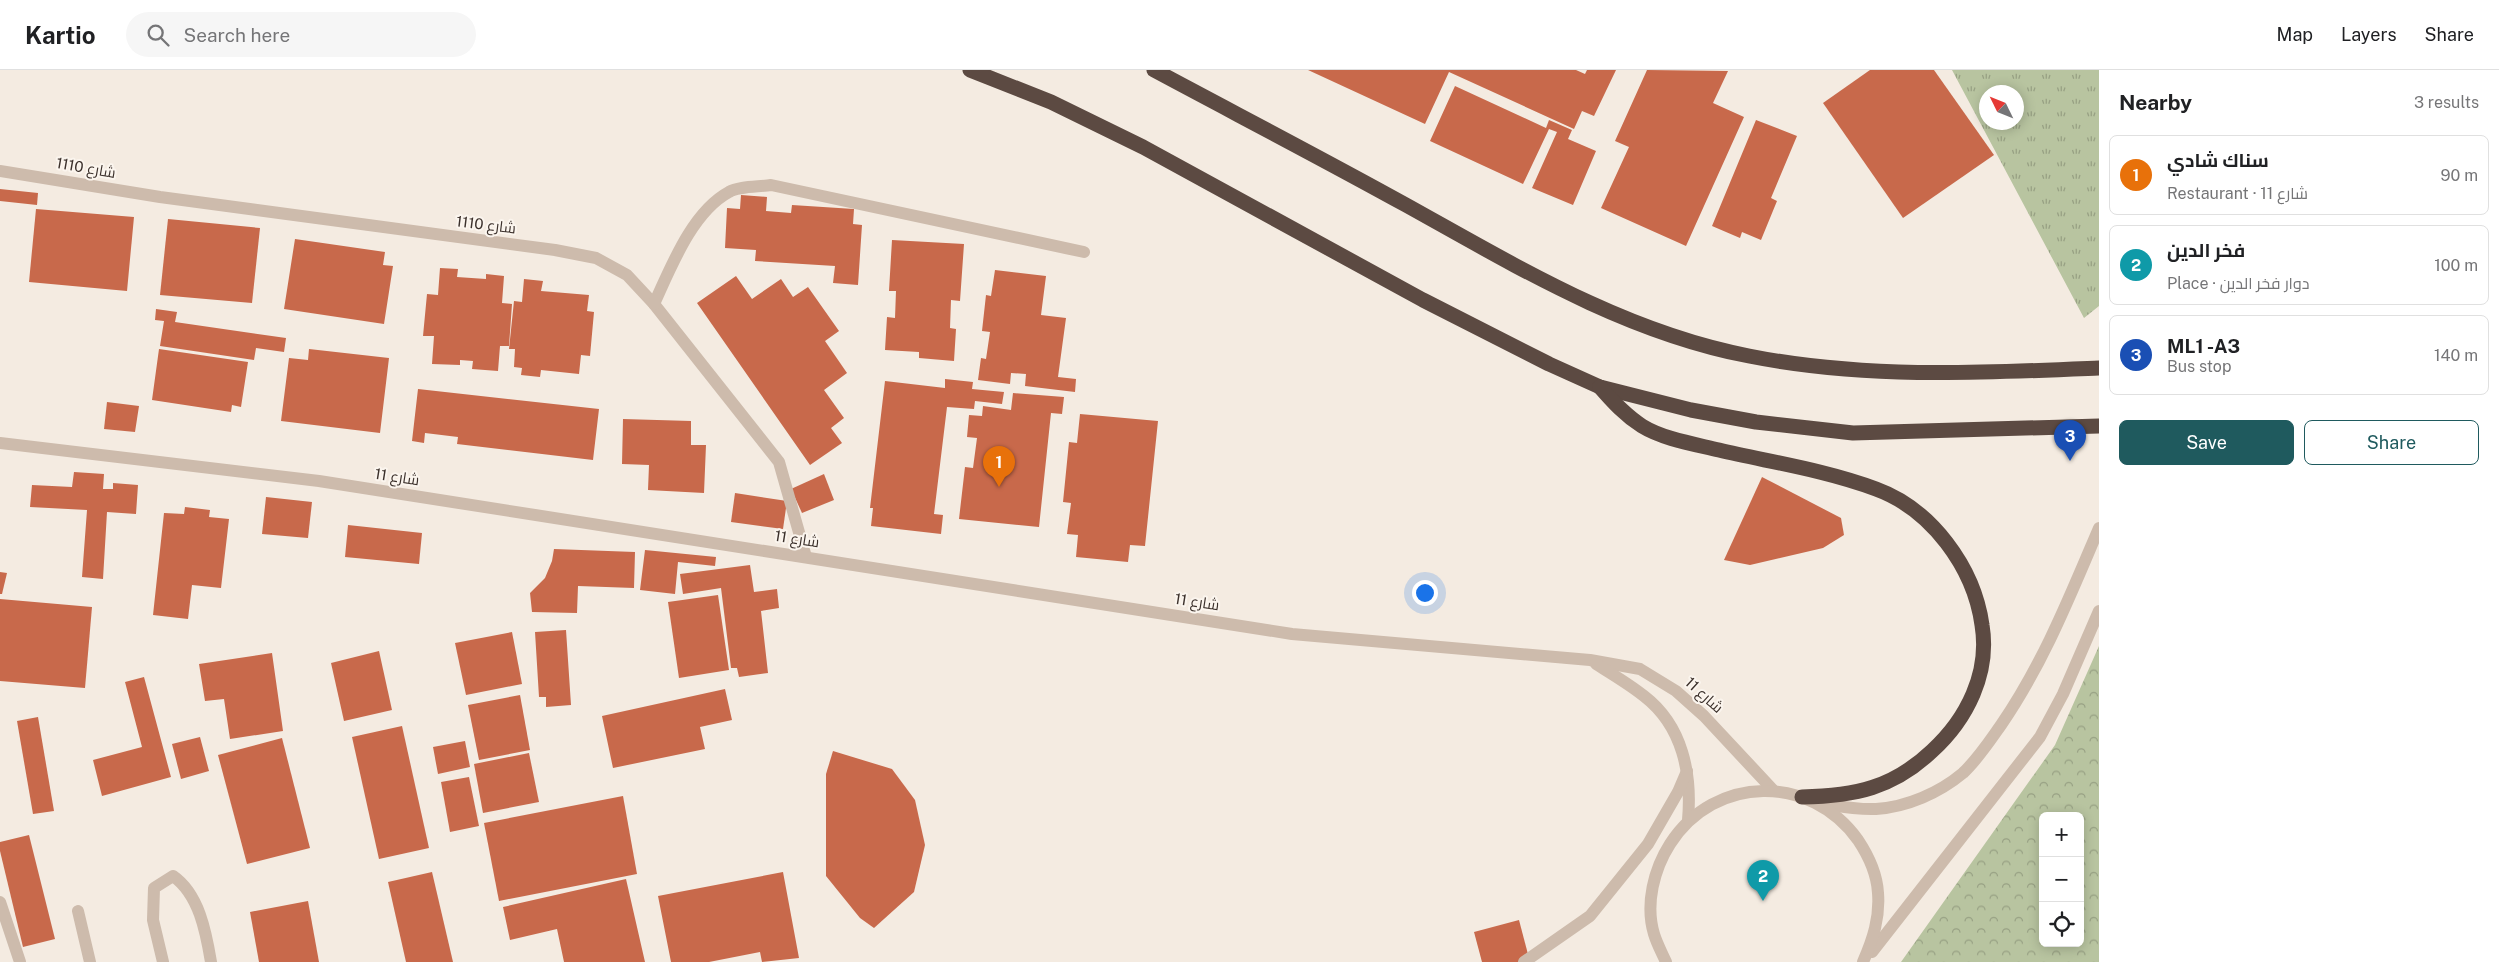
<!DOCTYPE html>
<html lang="en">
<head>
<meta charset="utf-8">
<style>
  body { margin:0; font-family:"Public Sans",Cairo,sans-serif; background:#f6f6f6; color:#202124 }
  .controls { position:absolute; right:15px; bottom:15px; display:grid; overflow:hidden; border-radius:8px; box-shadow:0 2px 12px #0003 }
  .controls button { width:45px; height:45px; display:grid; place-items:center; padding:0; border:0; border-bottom:1px solid #e0e0e0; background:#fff; color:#202124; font:25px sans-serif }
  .compass { position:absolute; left:1979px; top:15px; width:45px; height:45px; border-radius:50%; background:#fff; box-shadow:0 2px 12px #0003; rotate:313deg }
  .you { position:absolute; left:1424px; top:522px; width:18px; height:18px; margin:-12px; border:4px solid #fff; border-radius:50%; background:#1a73e8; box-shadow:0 0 0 8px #1a73e833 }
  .badge { display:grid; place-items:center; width:32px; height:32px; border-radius:50%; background:#1f5a5e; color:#fff; font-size:16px; font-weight:700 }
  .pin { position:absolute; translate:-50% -41px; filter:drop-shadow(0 1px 2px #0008) }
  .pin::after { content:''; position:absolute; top:26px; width:18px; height:15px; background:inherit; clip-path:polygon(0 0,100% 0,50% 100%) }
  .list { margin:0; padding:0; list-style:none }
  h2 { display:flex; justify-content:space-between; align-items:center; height:65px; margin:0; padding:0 20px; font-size:21px }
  h2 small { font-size:16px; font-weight:400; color:#757577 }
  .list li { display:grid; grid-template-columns:32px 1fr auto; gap:15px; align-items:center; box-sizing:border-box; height:80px; margin:0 10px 10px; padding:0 10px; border:1px solid #e0e0e0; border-radius:8px }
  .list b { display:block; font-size:19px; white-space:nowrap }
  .list p { margin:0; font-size:16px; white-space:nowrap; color:#757577 }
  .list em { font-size:16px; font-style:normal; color:#757577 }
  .actions { display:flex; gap:10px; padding:15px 20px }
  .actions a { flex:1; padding:11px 0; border:1px solid #1f5a5e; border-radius:8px; text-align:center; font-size:18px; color:#1f5a5e }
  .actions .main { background:#1f5a5e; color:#fff }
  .icon { flex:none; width:28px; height:28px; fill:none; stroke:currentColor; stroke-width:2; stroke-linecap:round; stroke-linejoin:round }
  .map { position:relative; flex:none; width:2099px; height:892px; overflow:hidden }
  header { display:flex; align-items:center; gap:30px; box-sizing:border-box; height:70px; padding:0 25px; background:#fff; border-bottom:1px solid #e0e0e0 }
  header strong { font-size:24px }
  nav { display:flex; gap:28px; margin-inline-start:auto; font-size:18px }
  .search { width:350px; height:45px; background:#f6f6f6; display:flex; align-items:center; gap:12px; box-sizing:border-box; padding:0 18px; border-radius:28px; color:#757577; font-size:19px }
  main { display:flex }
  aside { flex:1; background:#fff }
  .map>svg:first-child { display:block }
  .grass { fill:url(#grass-tufts); fill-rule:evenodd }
  .forest { fill:url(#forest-crowns); fill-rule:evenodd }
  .building { fill:#c8694b }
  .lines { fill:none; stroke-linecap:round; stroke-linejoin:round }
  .minor { stroke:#cdbbac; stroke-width:12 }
  .highway { stroke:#5c4a42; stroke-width:15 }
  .labels { text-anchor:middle; stroke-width:4; stroke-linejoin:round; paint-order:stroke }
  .street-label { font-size:15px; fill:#3b302b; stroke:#fbf5ee }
</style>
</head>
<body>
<header>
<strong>Kartio</strong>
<div class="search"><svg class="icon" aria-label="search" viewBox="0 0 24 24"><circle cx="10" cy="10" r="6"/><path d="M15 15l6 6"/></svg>Search here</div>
<nav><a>Map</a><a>Layers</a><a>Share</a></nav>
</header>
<main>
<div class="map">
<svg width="2099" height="892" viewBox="0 0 2099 892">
  <defs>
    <pattern id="grass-tufts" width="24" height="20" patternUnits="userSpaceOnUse" patternTransform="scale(1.25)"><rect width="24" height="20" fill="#b8c4a0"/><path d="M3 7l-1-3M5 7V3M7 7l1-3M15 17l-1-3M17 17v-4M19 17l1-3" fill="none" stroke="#97a083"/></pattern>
    <pattern id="forest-crowns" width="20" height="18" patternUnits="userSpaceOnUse" patternTransform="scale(1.25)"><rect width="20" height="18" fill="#b8c4a0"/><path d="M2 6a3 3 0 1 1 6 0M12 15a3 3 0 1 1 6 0" fill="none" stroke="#97a083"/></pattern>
  </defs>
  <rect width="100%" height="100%" fill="#f4ebe1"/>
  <!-- grass -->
  <path class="grass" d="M 1952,0 L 2099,0 L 2099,236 L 2084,248 ZM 1986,22 L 2016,22 L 2016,52 L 1986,52 Z"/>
  <!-- forest -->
  <path class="forest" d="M 2099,576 L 2099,892 L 1901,892 L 2055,675 ZM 2043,746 L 2080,746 L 2080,873 L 2043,873 Z"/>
  <!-- building -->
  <g class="building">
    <path d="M 1308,0 L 1576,0 L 1585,4 L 1587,0 L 1616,0 L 1594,46 L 1582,41 L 1574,59 L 1449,2 L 1425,54 Z"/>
    <path d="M 1647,0 L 1728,1 L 1713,33 L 1744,47 L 1686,176 L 1601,138 L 1629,77 L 1615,71 Z"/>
    <path d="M 1870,0 L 1934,0 L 1994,85 L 1903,148 L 1823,33 Z"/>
    <path d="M 1455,16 L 1546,58 L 1549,50 L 1572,60 L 1568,69 L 1596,81 L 1573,135 L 1532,118 L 1557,62 L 1549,59 L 1523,114 L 1430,71 Z"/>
    <path d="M 1756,50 L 1797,66 L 1771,128 L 1777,131 L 1761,170 L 1742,162 L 1740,168 L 1712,156 Z"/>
    <path d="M 0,119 L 38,123 L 37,135 L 0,131 Z"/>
    <path d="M 741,125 L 767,127 L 766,141 L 791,143 L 792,135 L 854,139 L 853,154 L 862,155 L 858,215 L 833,213 L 835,196 L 755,191 L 756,180 L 725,178 L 727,138 L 740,139 Z"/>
    <path d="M 36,139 L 134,147 L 127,221 L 29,212 Z"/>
    <path d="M 168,149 L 260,158 L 252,233 L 160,225 Z"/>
    <path d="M 295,169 L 385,182 L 383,195 L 393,196 L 384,254 L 284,239 Z"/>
    <path d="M 892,170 L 964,174 L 960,231 L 951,230 L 950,258 L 956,259 L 954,291 L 919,288 L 919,282 L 885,280 L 887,247 L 895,248 L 896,221 L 889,221 Z"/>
    <path d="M 440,198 L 458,199 L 457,207 L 486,209 L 486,204 L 504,206 L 502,233 L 512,234 L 509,276 L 500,276 L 498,301 L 472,299 L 473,291 L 460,290 L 460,295 L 432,294 L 434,266 L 423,266 L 427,224 L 438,225 Z"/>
    <path d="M 995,200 L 1046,206 L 1041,245 L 1066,248 L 1058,307 L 1076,309 L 1075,322 L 1025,316 L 1026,304 L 1011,303 L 1010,314 L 978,310 L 981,288 L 986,289 L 990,262 L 982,261 L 986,225 L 991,226 Z"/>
    <path d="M 736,206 L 752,229 L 781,209 L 793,227 L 808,217 L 839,261 L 825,271 L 847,303 L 824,320 L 844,348 L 831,358 L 842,373 L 810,395 L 697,233 Z"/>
    <path d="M 524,209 L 543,211 L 541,221 L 589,225 L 587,241 L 594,242 L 590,286 L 581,285 L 579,304 L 541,300 L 540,307 L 521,305 L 522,298 L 514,297 L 515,279 L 509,279 L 514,231 L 522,232 Z"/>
    <path d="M 156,239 L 177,242 L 175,252 L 286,268 L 284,282 L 256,278 L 254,290 L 160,276 L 164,251 L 155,250 Z"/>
    <path d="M 159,279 L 248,292 L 241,337 L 232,335 L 231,342 L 152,330 Z"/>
    <path d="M 309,279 L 389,288 L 380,363 L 281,351 L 289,288 L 308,290 Z"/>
    <path d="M 945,309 L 973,312 L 972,319 L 1004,322 L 1002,334 L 975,331 L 974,339 L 947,337 L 934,444 L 943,445 L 941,464 L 871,456 L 873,438 L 870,438 L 885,311 L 945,318 Z"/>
    <path d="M 418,319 L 599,339 L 593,390 L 457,374 L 458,367 L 425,363 L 424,373 L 412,371 Z"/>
    <path d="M 1013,323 L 1064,327 L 1062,344 L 1051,343 L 1039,457 L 959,449 L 965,397 L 973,398 L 977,368 L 967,367 L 969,345 L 982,346 L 983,336 L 1011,340 Z"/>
    <path d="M 107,332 L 139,336 L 135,362 L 104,359 Z"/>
    <path d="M 1080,344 L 1158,351 L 1145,476 L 1130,475 L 1128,492 L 1076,487 L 1078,465 L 1067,464 L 1071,433 L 1063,432 L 1069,372 L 1077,373 Z"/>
    <path d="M 623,349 L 691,351 L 691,375 L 706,375 L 704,423 L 648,420 L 649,395 L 622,394 Z"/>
    <path d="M 74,402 L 104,404 L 103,419 L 113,419 L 113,413 L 138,415 L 136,444 L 107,442 L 103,509 L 82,507 L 87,440 L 30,437 L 32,415 L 72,417 Z"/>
    <path d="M 824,404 L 834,430 L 802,443 L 791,419 Z"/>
    <path d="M 1762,407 L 1841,448 L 1844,465 L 1823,478 L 1750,495 L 1724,490 Z"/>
    <path d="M 735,423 L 787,431 L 783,459 L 731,452 Z"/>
    <path d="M 266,427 L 312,432 L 308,468 L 262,464 Z"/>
    <path d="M 185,437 L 210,440 L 209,447 L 229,449 L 221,518 L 192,515 L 188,549 L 153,545 L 164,443 L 184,444 Z"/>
    <path d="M 348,455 L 422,463 L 419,494 L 345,487 Z"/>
    <path d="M 554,479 L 635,482 L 634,518 L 578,516 L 577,543 L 532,542 L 530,523 L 545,508 L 552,491 Z"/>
    <path d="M 645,480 L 716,487 L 715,496 L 678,492 L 675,524 L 640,520 Z"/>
    <path d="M 750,495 L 754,522 L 777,519 L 779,538 L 761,541 L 768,603 L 739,607 L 737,598 L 731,598 L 721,518 L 683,524 L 680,504 Z"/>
    <path d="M 0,502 L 7,503 L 2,524 L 0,524 Z"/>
    <path d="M 718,525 L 729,600 L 679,608 L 668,532 Z"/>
    <path d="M 0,529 L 92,537 L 85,618 L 0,611 Z"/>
    <path d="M 566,560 L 571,635 L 546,637 L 546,627 L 539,627 L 535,562 Z"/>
    <path d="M 512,562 L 522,614 L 466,625 L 455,573 Z"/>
    <path d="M 379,581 L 392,640 L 344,651 L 331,593 Z"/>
    <path d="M 272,583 L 283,661 L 230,669 L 224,629 L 205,631 L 199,594 Z"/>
    <path d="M 144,607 L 171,707 L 102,726 L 93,690 L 142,677 L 125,612 Z"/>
    <path d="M 725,619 L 732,650 L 700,657 L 705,679 L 613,698 L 602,646 Z"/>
    <path d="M 520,625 L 530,680 L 479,690 L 468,635 Z"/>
    <path d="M 38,647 L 54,741 L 33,744 L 17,651 Z"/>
    <path d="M 402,656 L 429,778 L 379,789 L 352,667 Z"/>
    <path d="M 200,667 L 209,701 L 181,709 L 172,674 Z"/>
    <path d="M 282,668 L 310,778 L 247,794 L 218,685 Z"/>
    <path d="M 465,671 L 470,697 L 438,704 L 433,677 Z"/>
    <path d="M 833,681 L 892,699 L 915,730 L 925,775 L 914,822 L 874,858 L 860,848 L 826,806 L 826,704 Z"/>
    <path d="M 529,683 L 539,732 L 483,743 L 474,694 Z"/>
    <path d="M 469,707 L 479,756 L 450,762 L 441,712 Z"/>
    <path d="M 623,726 L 637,804 L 499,831 L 484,753 Z"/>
    <path d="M 29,765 L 55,869 L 23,877 L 0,781 L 0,772 Z"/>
    <path d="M 432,802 L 453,892 L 406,892 L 388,812 Z"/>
    <path d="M 783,802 L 799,888 L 762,892 L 760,882 L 709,892 L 671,892 L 658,826 Z"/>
    <path d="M 626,809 L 645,892 L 564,892 L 557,859 L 510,870 L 503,837 Z"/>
    <path d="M 308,831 L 319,892 L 259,892 L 250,842 Z"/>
    <path d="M 1519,850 L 1530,892 L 1482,892 L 1474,862 Z"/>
  </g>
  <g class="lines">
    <!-- minor -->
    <g class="minor">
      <path d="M 0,101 L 160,127 L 555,180 L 596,188 L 627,205 L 654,234 L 779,392 L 806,487"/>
      <path d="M 654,234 C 671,197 692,142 729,122 C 739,116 759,117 771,115 L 1084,182"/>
      <path d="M 0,373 L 319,411 L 1292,564 L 1590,590 L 1640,599 L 1676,621 L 1704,646 L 1774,721"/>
      <path d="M 1596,594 C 1612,604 1629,614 1644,626 C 1683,656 1692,704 1688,750"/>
      <path d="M 1819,733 C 1838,736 1857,740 1876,739 C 1907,737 1939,723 1963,703 C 1978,689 1989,672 2001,655 C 2043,594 2070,526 2099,458"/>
      <path d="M 0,832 L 20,892"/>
      <path d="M 78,841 L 90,892"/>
      <path d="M 1872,882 L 2040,667 L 2063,624 L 2099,541"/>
      <path d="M 163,892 L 153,850 L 154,818 L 173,806 C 199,824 206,862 211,892"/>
      <path d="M 1524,892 L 1590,846 L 1648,774 L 1678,722 L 1687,701"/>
      <path d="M 1666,892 C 1662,883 1657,874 1654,864 C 1645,834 1654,799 1670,774 C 1715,704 1811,704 1858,770 C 1868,785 1877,804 1878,823 C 1880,848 1873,869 1863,892"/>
    </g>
    <!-- highway -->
    <g class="highway">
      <path d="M 970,0 L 1051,32 L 1143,77 L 1423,230 L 1549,294 L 1600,317 L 1691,340 L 1756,352 L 1853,363 L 2099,356"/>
      <path d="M 1154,0 C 1238,45 1323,89 1406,135 C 1516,196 1624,262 1749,286 C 1864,309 1982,303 2099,298"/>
      <path d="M 1600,317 C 1613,332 1625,345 1642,356 C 1663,369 1694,374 1719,380 C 1770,392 1825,400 1876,419 C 1931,439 1974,497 1982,555 C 1990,603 1967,649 1932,681 C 1893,718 1855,726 1802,727"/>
    </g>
  </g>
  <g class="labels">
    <!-- street labels -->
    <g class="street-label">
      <text transform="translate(86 98) rotate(10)" y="5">شارع 1110</text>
      <text transform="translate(486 155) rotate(7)" y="5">شارع 1110</text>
      <text transform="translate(397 407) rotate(9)" y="5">شارع 11</text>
      <text transform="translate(797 469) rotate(9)" y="5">شارع 11</text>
      <text transform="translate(1197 532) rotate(9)" y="5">شارع 11</text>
      <text transform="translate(1704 625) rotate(42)" y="5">شارع 11</text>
    </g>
  </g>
</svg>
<div class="controls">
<button>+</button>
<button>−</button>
<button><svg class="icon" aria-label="locate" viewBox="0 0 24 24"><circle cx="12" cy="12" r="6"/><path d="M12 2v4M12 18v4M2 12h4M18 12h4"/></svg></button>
</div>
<svg class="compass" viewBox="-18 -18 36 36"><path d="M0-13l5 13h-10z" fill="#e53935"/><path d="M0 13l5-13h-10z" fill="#757577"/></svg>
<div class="you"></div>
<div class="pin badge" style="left:999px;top:417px;background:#e8710a">1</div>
<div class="pin badge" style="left:1763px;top:831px;background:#0f9aa8">2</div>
<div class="pin badge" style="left:2070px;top:391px;background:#1a4fb4">3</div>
</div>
<aside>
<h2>Nearby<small>3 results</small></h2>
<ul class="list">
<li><span class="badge" style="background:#e8710a">1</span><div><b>سناك شادي</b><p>Restaurant · شارع 11</p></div><em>90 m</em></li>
<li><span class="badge" style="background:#0f9aa8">2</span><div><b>فخر الدين</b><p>Place · دوار فخر الدين</p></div><em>100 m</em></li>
<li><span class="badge" style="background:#1a4fb4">3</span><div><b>ML1 -A3</b><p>Bus stop</p></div><em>140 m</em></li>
</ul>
<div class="actions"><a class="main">Save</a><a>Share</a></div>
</aside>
</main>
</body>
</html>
